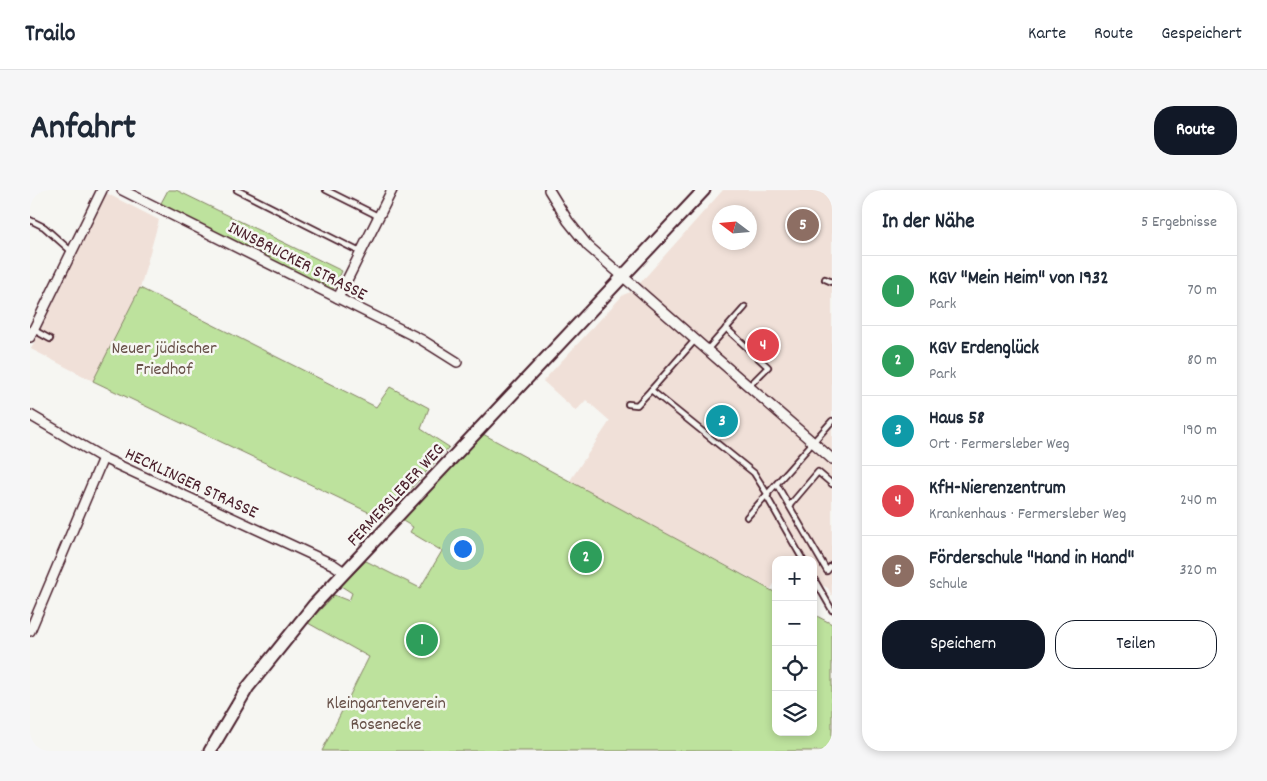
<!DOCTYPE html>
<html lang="de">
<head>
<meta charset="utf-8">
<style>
  body { margin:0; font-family:Dekko,sans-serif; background:#f6f6f7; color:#1f2937 }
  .controls { position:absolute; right:15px; bottom:15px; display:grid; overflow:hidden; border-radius:10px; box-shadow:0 2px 8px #0003 }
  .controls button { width:45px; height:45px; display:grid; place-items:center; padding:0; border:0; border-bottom:1px solid #e0e1e3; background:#fff; color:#1f2937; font:25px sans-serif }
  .compass { position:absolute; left:682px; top:15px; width:45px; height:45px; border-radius:50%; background:#fff; box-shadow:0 2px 8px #0003; rotate:286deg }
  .you { position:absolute; left:432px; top:358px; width:18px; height:18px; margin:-12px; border:4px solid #fff; border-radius:50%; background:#1a73e8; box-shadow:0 0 0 8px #1a73e833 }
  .badge { display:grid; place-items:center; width:32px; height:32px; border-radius:50%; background:#111827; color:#fff; font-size:16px; font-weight:700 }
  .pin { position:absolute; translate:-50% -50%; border:2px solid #fff; box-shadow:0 1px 5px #0006 }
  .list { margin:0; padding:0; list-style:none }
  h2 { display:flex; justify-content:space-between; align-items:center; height:65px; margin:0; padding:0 20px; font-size:21px }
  h2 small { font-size:16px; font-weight:400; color:#747a83 }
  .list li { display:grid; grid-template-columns:32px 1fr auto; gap:15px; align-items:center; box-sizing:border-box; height:70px; padding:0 20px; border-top:1px solid #e0e1e3 }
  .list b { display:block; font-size:19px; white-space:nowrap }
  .list p { margin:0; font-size:16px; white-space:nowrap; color:#747a83 }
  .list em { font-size:16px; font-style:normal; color:#747a83 }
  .actions { display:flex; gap:10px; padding:15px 20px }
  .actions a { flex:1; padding:11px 0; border:1px solid #111827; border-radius:20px; text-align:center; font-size:18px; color:#111827 }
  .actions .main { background:#111827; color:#fff }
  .icon { flex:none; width:28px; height:28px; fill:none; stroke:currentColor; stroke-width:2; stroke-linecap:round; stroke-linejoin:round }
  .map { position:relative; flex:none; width:802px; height:561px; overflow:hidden; border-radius:20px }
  header { display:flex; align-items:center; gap:30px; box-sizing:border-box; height:70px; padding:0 25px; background:#fff; border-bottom:1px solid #e0e1e3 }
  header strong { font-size:24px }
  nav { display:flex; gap:28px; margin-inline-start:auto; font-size:18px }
  .intro { display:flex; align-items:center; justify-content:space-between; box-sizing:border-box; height:120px; padding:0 30px }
  h1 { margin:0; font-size:35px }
  .button { padding:12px 22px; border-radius:20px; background:#111827; color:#fff; font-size:18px; font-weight:700 }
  main { display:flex; gap:30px; padding:0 30px }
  aside { flex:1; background:#fff; border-radius:20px; box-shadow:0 2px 8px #0003 }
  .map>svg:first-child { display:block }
  .built { fill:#f0e0d8; fill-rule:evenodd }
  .green { fill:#bde29d; stroke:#848064 }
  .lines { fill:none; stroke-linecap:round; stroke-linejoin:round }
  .service-casing { stroke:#4a1f2b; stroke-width:8 }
  .minor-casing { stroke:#4a1f2b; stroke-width:12 }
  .tertiary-casing { stroke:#4a1f2b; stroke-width:15 }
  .service { stroke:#f6f6f2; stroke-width:4.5 }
  .minor { stroke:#f6f6f2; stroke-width:9 }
  .tertiary { stroke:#f6f6f2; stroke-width:11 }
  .labels { text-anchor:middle; stroke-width:5; stroke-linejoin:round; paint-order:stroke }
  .street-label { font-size:18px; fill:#4a1f2b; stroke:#f6f6f2 }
  .park-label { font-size:18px; fill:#675048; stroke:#f6f6f2 }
</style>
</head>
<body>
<header>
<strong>Trailo</strong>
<nav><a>Karte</a><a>Route</a><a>Gespeichert</a></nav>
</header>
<div class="intro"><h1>Anfahrt</h1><a class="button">Route</a></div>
<main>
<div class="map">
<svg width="802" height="561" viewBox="0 0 802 561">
  <rect width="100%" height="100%" fill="#f6f6f2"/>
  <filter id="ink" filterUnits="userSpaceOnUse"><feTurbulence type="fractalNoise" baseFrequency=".02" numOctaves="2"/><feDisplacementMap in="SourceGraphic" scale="10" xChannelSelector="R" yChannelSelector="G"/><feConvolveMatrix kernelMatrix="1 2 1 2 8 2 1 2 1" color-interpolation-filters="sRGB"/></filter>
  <g filter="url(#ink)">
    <!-- built -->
    <g class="built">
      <path d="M 693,0 L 802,0 L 802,406 L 798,398 L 783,391 L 783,370 L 746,370 L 746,390 L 741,399 L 539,292 L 580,231 L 556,210 L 546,221 L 513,191 L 593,105 L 603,101 ZM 690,22 L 720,22 L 720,52 L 690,52 Z"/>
      <path d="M 76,3 L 129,30 L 110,98 L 63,191 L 1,159 Z"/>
    </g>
    <!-- green -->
    <g class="green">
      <path d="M 138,0 L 146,0 L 312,81 L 303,100 L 130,15 Z"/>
      <path d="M 110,98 L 346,217 L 360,197 L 399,218 L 391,239 L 419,257 L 353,329 L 63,191 Z"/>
      <path d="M 453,244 L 746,403 L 746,542 L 783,542 L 783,424 L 802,434 L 802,561 L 292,561 L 339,467 L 278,433 L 304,405 L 319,411 L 322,403 L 311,396 L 336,371 L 390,398 L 412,361 L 380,342 L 383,337 L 371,330 Z"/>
    </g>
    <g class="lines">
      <!-- service casing -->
      <g class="service-casing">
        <g id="service">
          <path d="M 207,0 L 330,62"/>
          <path d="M 296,0 L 348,26"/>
          <path d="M 0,30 L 14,37 L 42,62"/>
          <path d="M 795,89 L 802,92"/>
          <path d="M 696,138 L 738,177 L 719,196"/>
          <path d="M 4,140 L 20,149"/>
          <path d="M 666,149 L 621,200 L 724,283 L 738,305"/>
          <path d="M 677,160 L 715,117"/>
          <path d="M 598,214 L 607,215 L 621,200"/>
          <path d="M 747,295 L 797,381 L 802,375"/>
          <path d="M 737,307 L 773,370"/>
          <path d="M 760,315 L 788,282 L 802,294"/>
          <path d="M 717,327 L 802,231"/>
          <path d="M 783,387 L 802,420"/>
        </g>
      </g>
      <!-- minor casing -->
      <g class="minor-casing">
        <g id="minor">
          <path d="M 92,0 L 392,150 L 427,172"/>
          <path d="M 519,0 L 538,31 L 558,56 L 802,269"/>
          <path d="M 308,108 L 362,0"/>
          <path d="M 0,147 L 72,0"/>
          <path d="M 0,225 L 73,268 L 304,375 L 314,382"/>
          <path d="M 0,441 L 73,268"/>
        </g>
      </g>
      <!-- tertiary casing -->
      <g class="tertiary-casing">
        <path id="tertiary" d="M 180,561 L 218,497 L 284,415 L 674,0"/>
      </g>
      <!-- service -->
      <use href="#service" class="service"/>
      <!-- minor -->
      <use href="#minor" class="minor"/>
      <!-- tertiary -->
      <use href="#tertiary" class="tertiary"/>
    </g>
  </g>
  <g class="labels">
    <!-- street labels -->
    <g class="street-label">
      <text transform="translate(268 70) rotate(27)" y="6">INNSBRUCKER STRASSE</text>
      <text transform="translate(162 292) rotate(25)" y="6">HECKLINGER STRASSE</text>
      <text transform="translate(365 304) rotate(-47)" y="6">FERMERSLEBER WEG</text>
    </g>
    <!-- park labels -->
    <g class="park-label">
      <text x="134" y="163">Neuer jüdischer<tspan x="134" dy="21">Friedhof</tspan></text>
      <text x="356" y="518">Kleingartenverein<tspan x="356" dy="21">Rosenecke</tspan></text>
    </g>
  </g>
</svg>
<div class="controls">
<button>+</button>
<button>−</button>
<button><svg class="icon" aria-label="locate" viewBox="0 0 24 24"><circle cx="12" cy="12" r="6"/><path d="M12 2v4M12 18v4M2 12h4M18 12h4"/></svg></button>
<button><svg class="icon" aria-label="layers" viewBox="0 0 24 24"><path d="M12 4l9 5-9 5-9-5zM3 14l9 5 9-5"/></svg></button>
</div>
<svg class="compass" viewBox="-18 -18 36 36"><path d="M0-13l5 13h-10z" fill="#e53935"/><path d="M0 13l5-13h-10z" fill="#747a83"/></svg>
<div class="you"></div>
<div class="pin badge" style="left:392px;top:450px;background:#2e9e5b">1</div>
<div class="pin badge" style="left:556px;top:367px;background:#2e9e5b">2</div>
<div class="pin badge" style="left:692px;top:231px;background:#0f9aa8">3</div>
<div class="pin badge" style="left:733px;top:155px;background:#e0444e">4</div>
<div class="pin badge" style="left:773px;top:35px;background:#8d6e63">5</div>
</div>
<aside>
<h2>In der Nähe<small>5 Ergebnisse</small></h2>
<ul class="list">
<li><span class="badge" style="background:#2e9e5b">1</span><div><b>KGV &quot;Mein Heim&quot; von 1932</b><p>Park</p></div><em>70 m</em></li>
<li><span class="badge" style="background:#2e9e5b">2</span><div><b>KGV Erdenglück</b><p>Park</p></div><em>80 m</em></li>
<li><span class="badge" style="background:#0f9aa8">3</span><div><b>Haus 58</b><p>Ort · Fermersleber Weg</p></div><em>190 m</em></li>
<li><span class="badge" style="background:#e0444e">4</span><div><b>KfH-Nierenzentrum</b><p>Krankenhaus · Fermersleber Weg</p></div><em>240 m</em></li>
<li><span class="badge" style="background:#8d6e63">5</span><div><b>Förderschule &quot;Hand in Hand&quot;</b><p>Schule</p></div><em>320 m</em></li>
</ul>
<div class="actions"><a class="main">Speichern</a><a>Teilen</a></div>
</aside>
</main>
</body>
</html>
